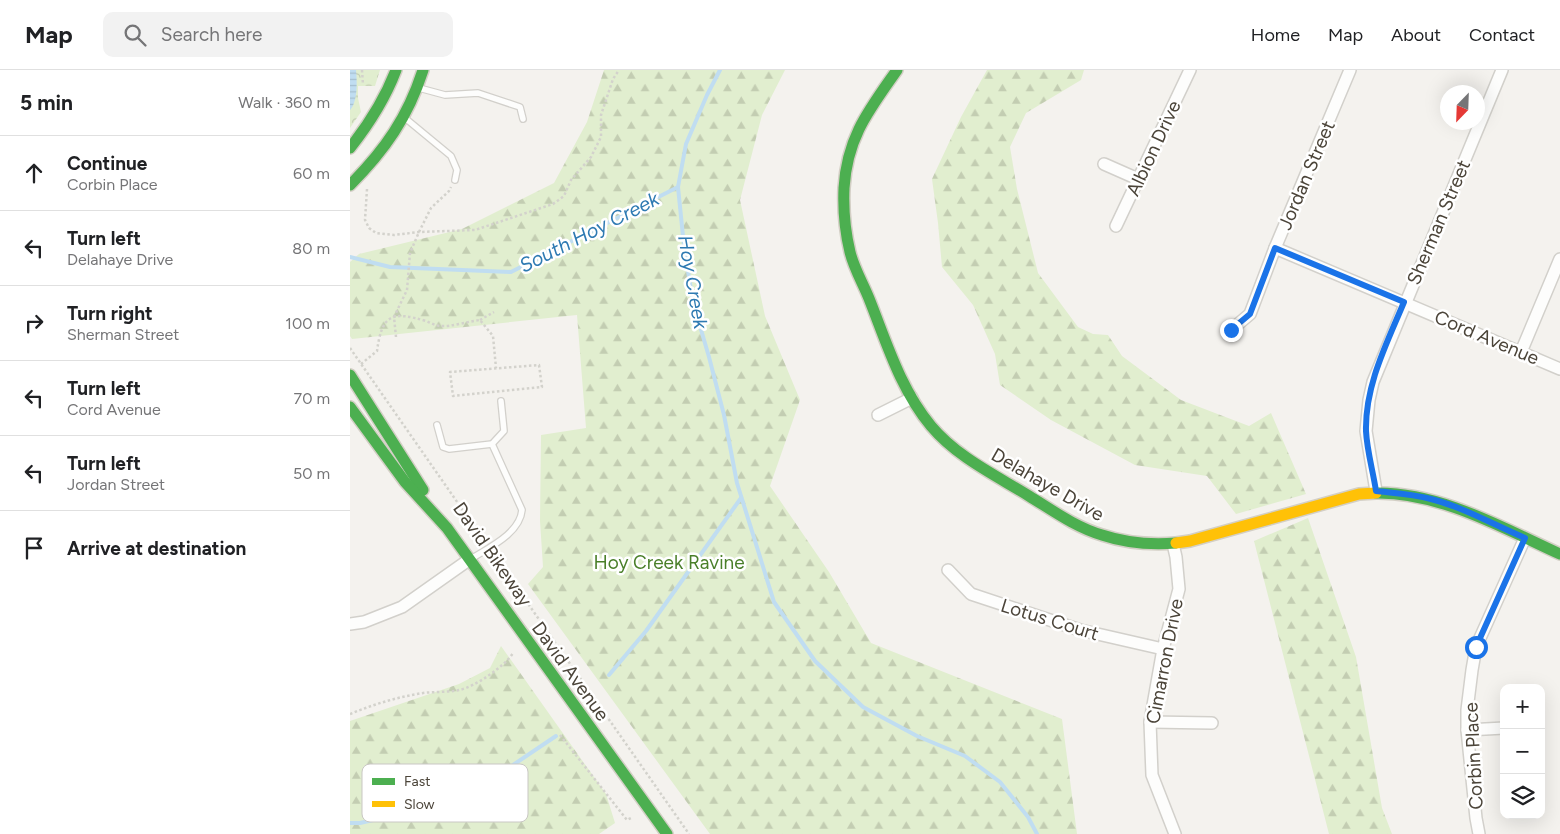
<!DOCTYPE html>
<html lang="en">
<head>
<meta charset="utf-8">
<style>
  body { margin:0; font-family:Figtree,sans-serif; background:#f2f2f2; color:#202124 }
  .controls { position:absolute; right:15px; bottom:15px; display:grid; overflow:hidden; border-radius:10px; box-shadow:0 5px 20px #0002 }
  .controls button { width:45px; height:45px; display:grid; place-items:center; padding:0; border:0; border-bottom:1px solid #e0e0e0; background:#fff; color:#202124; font:25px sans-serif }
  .compass { position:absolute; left:1090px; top:15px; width:45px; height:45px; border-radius:50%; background:#fff; box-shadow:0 5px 20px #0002; rotate:203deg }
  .stop { position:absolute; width:15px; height:15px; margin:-11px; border:4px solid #1a73e8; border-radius:50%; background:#fff }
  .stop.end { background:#1a73e8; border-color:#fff; box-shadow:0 1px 5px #0008 }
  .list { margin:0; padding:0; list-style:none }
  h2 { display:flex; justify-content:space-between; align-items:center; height:65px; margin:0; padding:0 20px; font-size:21px }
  h2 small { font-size:16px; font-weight:400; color:#757577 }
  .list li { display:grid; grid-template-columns:32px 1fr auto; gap:15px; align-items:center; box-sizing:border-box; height:75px; padding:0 20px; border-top:1px solid #e0e0e0 }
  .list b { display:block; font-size:19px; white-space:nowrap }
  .list p { margin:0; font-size:16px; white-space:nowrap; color:#757577 }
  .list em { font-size:16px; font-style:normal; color:#757577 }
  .icon { flex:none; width:28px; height:28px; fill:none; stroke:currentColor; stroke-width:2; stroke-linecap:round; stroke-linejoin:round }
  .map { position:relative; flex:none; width:1210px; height:764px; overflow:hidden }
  header { display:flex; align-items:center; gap:30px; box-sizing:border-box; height:70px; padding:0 25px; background:#fff; border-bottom:1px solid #e0e0e0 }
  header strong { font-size:24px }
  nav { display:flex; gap:28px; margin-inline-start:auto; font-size:18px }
  .search { width:350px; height:45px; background:#f2f2f2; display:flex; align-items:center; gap:12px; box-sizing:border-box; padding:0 18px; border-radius:10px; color:#757577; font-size:19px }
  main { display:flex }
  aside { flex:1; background:#fff }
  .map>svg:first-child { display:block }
  .forest { fill:url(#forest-firs) }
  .park { fill:url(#park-crowns) }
  .water { fill:url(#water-rules) }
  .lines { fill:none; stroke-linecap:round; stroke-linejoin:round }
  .stream { stroke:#c0ddf1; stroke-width:4 }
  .lane-casing { stroke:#d2d0cb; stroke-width:8 }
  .street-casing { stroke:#d2d0cb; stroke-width:14 }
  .fast-casing { stroke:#d3cfc5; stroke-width:14 }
  .slow-casing { stroke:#d3cfc5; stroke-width:14 }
  .path { stroke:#d3d2cc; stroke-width:2.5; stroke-dasharray:2.5 2.5; stroke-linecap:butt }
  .lane { stroke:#fdfdfc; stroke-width:5.5 }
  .street { stroke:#fdfdfc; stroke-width:11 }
  .fast { stroke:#4caf50; stroke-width:11 }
  .slow { stroke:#ffc107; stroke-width:11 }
  .route { stroke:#1a73e8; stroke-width:6 }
  .labels { text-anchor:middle; stroke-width:5; stroke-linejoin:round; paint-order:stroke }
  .street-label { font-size:19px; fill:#4b4439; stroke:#fff }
  .park-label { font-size:19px; fill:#4a7f2a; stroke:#fff }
  .water-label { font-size:20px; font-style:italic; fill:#2e7ab2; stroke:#fff }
  .key { fill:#fff; stroke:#c9c7c4; stroke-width:1 }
  .key-label { font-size:14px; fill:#4b4439 }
</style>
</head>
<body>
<header>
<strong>Map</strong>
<div class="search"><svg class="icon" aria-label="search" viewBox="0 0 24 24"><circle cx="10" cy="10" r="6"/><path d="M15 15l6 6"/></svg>Search here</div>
<nav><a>Home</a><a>Map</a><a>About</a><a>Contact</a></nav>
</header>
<main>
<aside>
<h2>5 min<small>Walk · 360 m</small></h2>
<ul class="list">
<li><svg class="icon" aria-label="ahead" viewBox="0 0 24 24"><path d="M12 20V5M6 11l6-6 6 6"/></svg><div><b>Continue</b><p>Corbin Place</p></div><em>60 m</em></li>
<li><svg class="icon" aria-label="left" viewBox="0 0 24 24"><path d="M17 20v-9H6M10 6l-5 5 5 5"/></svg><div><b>Turn left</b><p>Delahaye Drive</p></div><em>80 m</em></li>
<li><svg class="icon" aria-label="right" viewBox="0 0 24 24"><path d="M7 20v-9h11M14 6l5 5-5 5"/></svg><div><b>Turn right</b><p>Sherman Street</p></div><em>100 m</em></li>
<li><svg class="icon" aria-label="left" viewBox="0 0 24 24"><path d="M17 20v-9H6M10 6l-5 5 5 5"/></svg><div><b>Turn left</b><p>Cord Avenue</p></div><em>70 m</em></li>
<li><svg class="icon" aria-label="left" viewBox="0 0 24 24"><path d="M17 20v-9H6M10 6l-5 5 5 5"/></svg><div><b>Turn left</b><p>Jordan Street</p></div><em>50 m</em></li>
<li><svg class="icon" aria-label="arrive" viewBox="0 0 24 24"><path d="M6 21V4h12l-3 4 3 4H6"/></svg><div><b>Arrive at destination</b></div></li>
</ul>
</aside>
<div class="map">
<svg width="1210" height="764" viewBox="0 0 1210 764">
  <defs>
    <pattern id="forest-firs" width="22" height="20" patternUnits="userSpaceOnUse" patternTransform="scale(1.25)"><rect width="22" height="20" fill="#e1eecf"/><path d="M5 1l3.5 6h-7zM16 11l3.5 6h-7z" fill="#c3cdb2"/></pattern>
    <pattern id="park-crowns" width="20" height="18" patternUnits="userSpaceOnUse" patternTransform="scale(1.25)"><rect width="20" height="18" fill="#e1eecf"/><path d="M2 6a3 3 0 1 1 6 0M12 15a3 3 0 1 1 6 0" fill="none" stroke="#c3cdb2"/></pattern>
    <pattern id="water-rules" width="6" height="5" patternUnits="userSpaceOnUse" patternTransform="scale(1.25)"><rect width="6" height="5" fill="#c0ddf1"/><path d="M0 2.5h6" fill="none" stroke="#a6bfcf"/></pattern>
  </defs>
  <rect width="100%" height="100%" fill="#f4f2ee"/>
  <!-- forest -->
  <g class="forest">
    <path d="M 254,0 L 435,0 L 412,45 L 390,130 L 415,246 L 450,330 L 420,416 L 479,502 L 521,573 L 712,649 L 727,764 L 360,764 L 178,514 L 193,497 L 190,451 L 191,365 L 236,358 L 227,245 L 2,269 L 0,266 L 0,192 L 9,184 L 112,159 L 204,113 L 237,52 Z"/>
    <path d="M 637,0 L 734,0 L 731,10 L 676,43 L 660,77 L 667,119 L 688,203 L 728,257 L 743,264 L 758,265 L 772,286 L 831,330 L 899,356 L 921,343 L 956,424 L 886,444 L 857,406 L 785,395 L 701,350 L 650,315 L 645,284 L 623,235 L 592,197 L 588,153 L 582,109 L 611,47 Z"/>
    <path d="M 958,448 L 1006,587 L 1032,738 L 1042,764 L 979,764 L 904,471 Z"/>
    <path d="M 151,576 L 256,724 L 265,753 L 249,764 L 0,764 L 0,651 L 109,614 L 140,598 Z"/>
  </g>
  <!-- park -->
  <path class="park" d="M 0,0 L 30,0 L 25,16 L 8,16 L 8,28 L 11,42 L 0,58 Z"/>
  <!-- water -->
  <path class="water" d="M 0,0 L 6,0 C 7,11 8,31 0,40 Z"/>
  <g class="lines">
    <!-- stream -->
    <g class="stream">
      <path d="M 370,0 L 357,25 L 336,74 L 328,117 L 334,176 L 343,232 L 359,287 L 374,345 L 387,413 L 424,532 L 465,591 L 513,637 L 567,666 L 615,686 L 650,712 L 678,747 L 687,764"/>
      <path d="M 0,187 L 40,197 L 161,202 L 328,117"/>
      <path d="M 259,605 L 296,561 L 391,428"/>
      <path d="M 0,753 L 10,753 L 111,730 L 206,666"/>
    </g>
    <!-- lane casing -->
    <g class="lane-casing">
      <g id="lane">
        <path d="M 69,18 L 95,25 L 128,23 L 170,37 L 173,49"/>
        <path d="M 55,48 L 101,86 L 107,100 L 105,110"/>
        <path d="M 87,355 L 93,377 L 99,379 L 142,374 L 154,361 L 151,331"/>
        <path d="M 121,489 C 140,477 170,463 172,440 L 142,374"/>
      </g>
    </g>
    <!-- street casing -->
    <g class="street-casing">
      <g id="street">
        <path d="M 754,94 L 788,109"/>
        <path d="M 766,156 L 840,0"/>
        <path d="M 925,178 L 1210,299"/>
        <path d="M 881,260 L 900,244 L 925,178 L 1000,0"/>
        <path d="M 1171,282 L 1210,189"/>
        <path d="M 528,345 L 562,328"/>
        <path d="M 1026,421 L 1016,361 L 1019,330 L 1023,312 L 1152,0"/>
        <path d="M 823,474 L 826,487 L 829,519 L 813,579 L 800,652 L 802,705 L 825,764"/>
        <path d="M 598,500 L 621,524 L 730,560 L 813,579"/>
        <path d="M 0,554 L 14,552 L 52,537 L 120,489"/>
        <path d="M 800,652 L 862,653"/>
        <path d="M 1117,660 L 1154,658"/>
        <path d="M 1129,764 L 1126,748 L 1117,660 L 1117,640 L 1122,600 L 1126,577 L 1175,468"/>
      </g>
    </g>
    <!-- fast casing -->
    <g class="fast-casing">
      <g id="fast">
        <path d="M 547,0 C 519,40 497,67 494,118 C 493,140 495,161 500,182 C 504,199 514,215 520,231 C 537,274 551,320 581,356 C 607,387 645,405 679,426 C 702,440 725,457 752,465 C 776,473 801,475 826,473"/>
        <path d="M 0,78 C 19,54 35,29 46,0"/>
        <path d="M 0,115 C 35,80 58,47 73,0"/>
        <path d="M 0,305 L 73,420"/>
        <path d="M 0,337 L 55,412 L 97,458 L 317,764"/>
        <path d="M 1026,423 C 1090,422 1153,458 1210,484"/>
      </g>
    </g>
    <!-- slow casing -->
    <g class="slow-casing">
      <path id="slow" d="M 826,473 L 840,471 L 1009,424 L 1026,423"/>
    </g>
    <!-- path -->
    <g class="path">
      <path d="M 12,0 L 13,15"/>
      <path d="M 17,119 L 15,150 L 19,158 L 26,163 L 44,165 L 69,162 L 125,160 L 203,134 L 214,126 L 221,110 L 241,87 L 251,67 L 251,45 L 263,9 L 269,0"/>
      <path d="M 130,250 L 144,242"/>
      <path d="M 46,267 L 44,247 L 57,220 L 60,183 L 69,162 L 81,138 L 99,121 L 101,117"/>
      <path d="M 0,278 L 135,472"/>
      <path d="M 11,294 L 27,281 C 32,244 42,241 76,251 C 81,253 86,256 91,256 C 100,257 120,251 130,250 L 143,266 L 146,298"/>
      <path d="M 189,295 L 192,317 L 103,326 L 100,302 Z"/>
      <path d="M 144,485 L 339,764"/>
      <path d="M 0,644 C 22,635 44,628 67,624 C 81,621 96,623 109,620 C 125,617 155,596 163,583"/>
      <path d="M 210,665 L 277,750 L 283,747"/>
    </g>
    <!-- lane -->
    <use href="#lane" class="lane"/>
    <!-- street -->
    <use href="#street" class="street"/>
    <!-- fast -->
    <use href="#fast" class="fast"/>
    <!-- slow -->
    <use href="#slow" class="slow"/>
  </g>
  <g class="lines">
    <!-- route -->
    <path class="route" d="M 881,260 L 900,244 L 925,178 L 1054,232 C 1037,273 1015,315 1016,361 C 1017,381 1023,401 1026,421 C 1044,423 1063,424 1081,429 C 1113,437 1144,455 1175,468 L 1126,577"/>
  </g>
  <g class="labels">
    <!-- street labels -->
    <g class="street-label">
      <text transform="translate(803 78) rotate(-65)" y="7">Albion Drive</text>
      <text transform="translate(956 105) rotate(-67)" y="7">Jordan Street</text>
      <text transform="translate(1088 152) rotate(-67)" y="7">Sherman Street</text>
      <text transform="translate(1137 267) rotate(23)" y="7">Cord Avenue</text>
      <text transform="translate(698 414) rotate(30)" y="7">Delahaye Drive</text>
      <text transform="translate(143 484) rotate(55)" y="7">David Bikeway</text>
      <text transform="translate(700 549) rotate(17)" y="7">Lotus Court</text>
      <text transform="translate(814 591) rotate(-79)" y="7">Cimarron Drive</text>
      <text transform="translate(221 601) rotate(54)" y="7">David Avenue</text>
      <text transform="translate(1123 686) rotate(-93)" y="7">Corbin Place</text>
    </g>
    <!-- park labels -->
    <g class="park-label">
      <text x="319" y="499">Hoy Creek Ravine</text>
    </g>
    <!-- water labels -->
    <g class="water-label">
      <text transform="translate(239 162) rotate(-27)" y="7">South Hoy Creek</text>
      <text transform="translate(343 212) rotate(80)" y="7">Hoy Creek</text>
    </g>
  </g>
  <!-- legend -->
  <rect x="12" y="694" width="166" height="58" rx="8" class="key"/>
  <rect x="22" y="708" width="23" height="7" fill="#4caf50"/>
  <rect x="22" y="731" width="23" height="6" fill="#ffc107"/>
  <g class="key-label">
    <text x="54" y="716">Fast</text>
    <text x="54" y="739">Slow</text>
  </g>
</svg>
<div class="controls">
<button>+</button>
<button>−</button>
<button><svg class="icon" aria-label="layers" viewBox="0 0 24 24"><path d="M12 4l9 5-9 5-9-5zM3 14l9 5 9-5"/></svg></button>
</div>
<svg class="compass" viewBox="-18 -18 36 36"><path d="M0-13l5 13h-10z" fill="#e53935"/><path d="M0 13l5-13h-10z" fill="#757577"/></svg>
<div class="stop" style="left:1126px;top:577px"></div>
<div class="stop end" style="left:881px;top:260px"></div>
</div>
</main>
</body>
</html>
